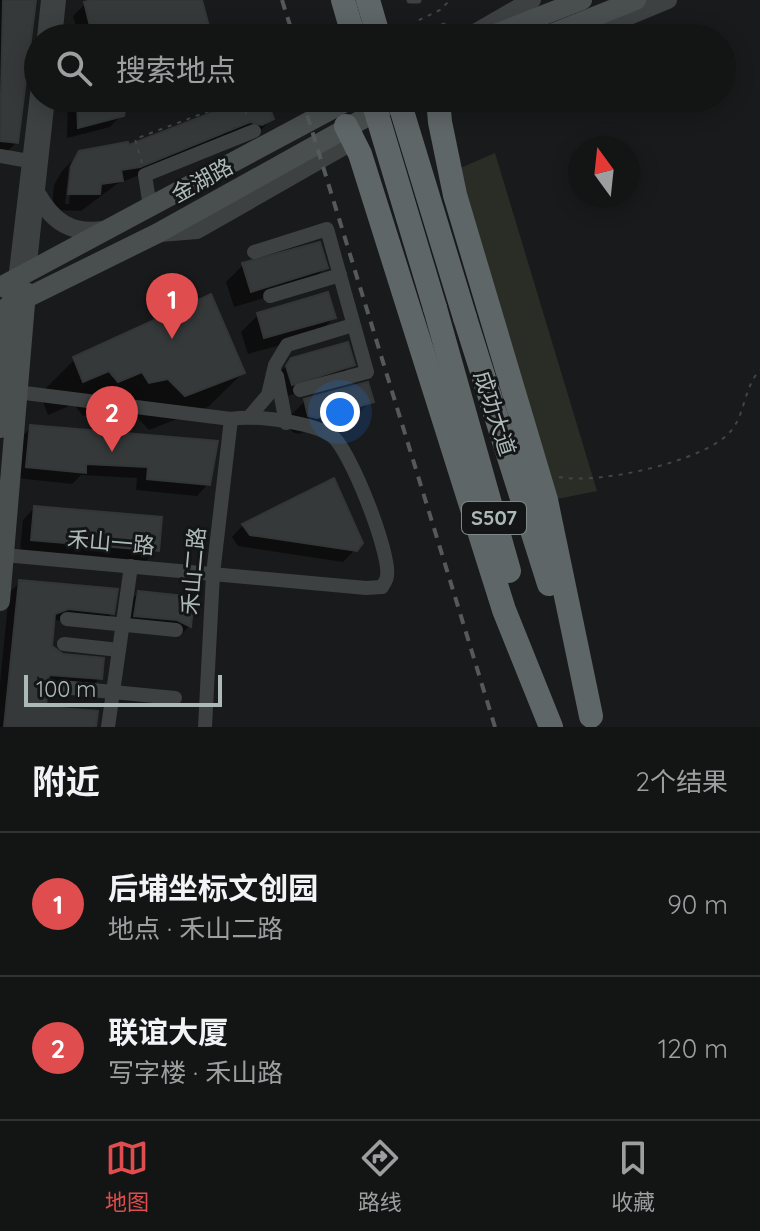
<!DOCTYPE html>
<html lang="zh">
<head>
<meta charset="utf-8">
<style>
  body { margin:0; font-family:Quicksand,"Noto Sans SC",sans-serif; background:#1c1d1d; color:#f1f3f6 }
  .compass { position:absolute; left:568px; top:136px; width:72px; height:72px; border-radius:50%; background:#131414; box-shadow:0 4px 20px #0003; rotate:345deg }
  .scale { position:absolute; left:24px; bottom:20px; width:198px; box-sizing:border-box; padding-left:8px; border:4px solid #adb9b9; border-top:0; font-size:22px; line-height:28px; white-space:nowrap; color:#adb9b9; -webkit-text-stroke:6px #141516; paint-order:stroke }
  .you { position:absolute; left:340px; top:412px; width:28px; height:28px; margin:-20px; border:6px solid #fff; border-radius:50%; background:#1a73e8; box-shadow:0 0 0 12px #1a73e833 }
  .badge { display:grid; place-items:center; width:52px; height:52px; border-radius:50%; background:#df4d4e; color:#fff; font-size:26px; font-weight:700 }
  .pin { position:absolute; translate:-50% -66px; filter:drop-shadow(0 2px 4px #0008) }
  .pin::after { content:''; position:absolute; top:42px; width:28px; height:24px; background:inherit; clip-path:polygon(0 0,100% 0,50% 100%) }
  .list { margin:0; padding:0; list-style:none }
  h2 { display:flex; justify-content:space-between; align-items:center; height:104px; margin:0; padding:0 32px; font-size:34px }
  h2 small { font-size:26px; font-weight:400; color:#9d9ea0 }
  .list li { display:grid; grid-template-columns:52px 1fr auto; gap:24px; align-items:center; box-sizing:border-box; height:144px; padding:0 32px; border-top:2px solid #323334 }
  .list b { display:block; font-size:30px; white-space:nowrap }
  .list p { margin:0; font-size:26px; white-space:nowrap; color:#9d9ea0 }
  .list em { font-size:26px; font-style:normal; color:#9d9ea0 }
  .icon { flex:none; width:44px; height:44px; fill:none; stroke:currentColor; stroke-width:2; stroke-linecap:round; stroke-linejoin:round }
  .map { position:relative; flex:none; width:760px; height:727px; overflow:hidden }
  .search { position:absolute; background:#131414; box-shadow:0 4px 20px #0003; left:24px; right:24px; top:24px; height:88px; display:flex; align-items:center; gap:20px; box-sizing:border-box; padding:0 28px; border-radius:44px; color:#9d9ea0; font-size:30px }
  .sheet { height:392px; background:#131414 }
  nav { display:flex; justify-content:space-around; align-items:center; box-sizing:border-box; height:112px; border-top:2px solid #323334; background:#131414; font-size:22px; color:#9d9ea0 }
  nav a { display:grid; justify-items:center; gap:4px }
  nav .on { color:#df4d4e }
  .map>svg:first-child { display:block }
  .green { fill:#2a2d26 }
  .shadow { fill:#0007; fill-rule:evenodd }
  .building { fill:#36393a; stroke:#333637; stroke-width:2 }
  .lines { fill:none; stroke-linecap:round; stroke-linejoin:round }
  .path { stroke:#414646; stroke-width:2; stroke-dasharray:4 6; stroke-linecap:butt }
  .service { stroke:#3d4142; stroke-width:7 }
  .minor { stroke:#3d4142; stroke-width:14 }
  .tertiary { stroke:#3d4142; stroke-width:18 }
  .secondary { stroke:#494f4f; stroke-width:20 }
  .trunk { stroke:#5f6667; stroke-width:24 }
  .rail { stroke:#545a5a; stroke-width:4; stroke-dasharray:10 8; stroke-linecap:butt }
  .trunk-bridge { stroke:#5f6667; stroke-width:24 }
  .labels { text-anchor:middle; stroke-width:6; stroke-linejoin:round; paint-order:stroke }
  .shield { fill:#141516; stroke:#7f8888; stroke-width:2 }
  .shield-label { font-size:20px; font-weight:bold; fill:#adb9b9 }
  .street-label { font-size:22px; fill:#adb9b9; stroke:#141516 }
</style>
</head>
<body>
<div class="map">
<svg width="760" height="727" viewBox="0 0 760 727">
  <rect width="100%" height="100%" fill="#191a1b"/>
  <!-- green -->
  <path class="green" d="M 495,153 L 597,491 L 557,499 L 458,169 Z"/>
  <!-- shadow -->
  <g class="shadow">
    <path d="M 0,0 L 34,0 L 17,142 L 5,154 L 0,153 Z"/>
    <path d="M 100,0 L 200,0 L 209,33 L 216,31 L 218,38 L 79,38 L 73,16 L 85,4 Z"/>
    <path d="M 68,98 L 183,98 L 123,113 L 110,127 L 67,138 Z"/>
    <path d="M 232,98 L 264,98 L 272,119 L 255,136 L 232,138 L 117,184 L 81,211 L 52,210 L 54,185 L 62,171 L 80,153 L 127,148 L 225,109 L 224,106 ZM 69,166 L 73,166 L 69,204 L 65,204 Z"/>
    <path d="M 243,265 L 325,268 L 308,285 L 234,307 L 226,282 Z"/>
    <path d="M 258,315 L 334,318 L 317,335 L 248,354 L 241,332 Z"/>
    <path d="M 75,359 L 243,373 L 208,407 L 149,430 L 133,413 L 114,417 L 106,405 L 83,416 L 74,404 L 48,415 L 40,394 Z"/>
    <path d="M 292,360 L 352,364 L 335,381 L 275,400 L 274,378 Z"/>
    <path d="M 305,401 L 371,401 L 354,418 L 298,434 L 292,432 L 288,418 Z"/>
    <path d="M 31,427 L 208,484 L 197,496 L 136,490 L 137,478 L 81,475 L 72,484 L 16,478 L 20,439 Z"/>
    <path d="M 333,480 L 355,550 L 343,562 L 238,546 L 232,537 L 243,525 Z"/>
    <path d="M 34,508 L 157,550 L 145,562 L 20,551 L 23,520 Z"/>
    <path d="M 20,582 L 112,613 L 101,624 L 53,620 L 50,647 L 100,678 L 89,689 L 46,685 L 44,709 L 94,727 L 0,727 L 0,683 L 9,593 Z"/>
    <path d="M 138,593 L 192,598 L 189,626 L 178,638 L 165,631 L 124,627 L 127,605 Z"/>
  </g>
  <!-- building -->
  <g class="building">
    <path d="M 3,0 L 36,0 L 18,143 L 0,141 Z"/>
    <path d="M 92,0 L 202,0 L 212,38 L 142,38 L 141,32 L 119,38 L 93,38 L 84,2 Z"/>
    <path d="M 77,98 L 128,98 L 124,116 L 78,128 Z"/>
    <path d="M 249,98 L 266,98 L 274,119 L 262,125 L 250,122 L 140,167 L 121,170 L 123,181 L 101,184 L 100,194 L 68,194 L 71,166 L 79,151 L 128,142 L 129,145 Z"/>
    <path d="M 320,242 L 328,268 L 251,292 L 242,263 Z"/>
    <path d="M 328,292 L 336,318 L 264,338 L 257,313 Z"/>
    <path d="M 211,294 L 245,373 L 185,396 L 168,379 L 149,383 L 142,372 L 118,382 L 109,371 L 83,382 L 73,357 Z"/>
    <path d="M 348,342 L 355,365 L 292,385 L 286,366 L 291,358 Z"/>
    <path d="M 368,382 L 374,402 L 317,418 L 308,416 L 304,399 Z"/>
    <path d="M 30,425 L 218,441 L 210,485 L 147,479 L 148,467 L 86,464 L 86,473 L 26,467 Z"/>
    <path d="M 334,478 L 363,543 L 357,551 L 250,535 L 242,524 Z"/>
    <path d="M 34,506 L 162,517 L 159,551 L 31,540 Z"/>
    <path d="M 19,580 L 118,589 L 114,614 L 68,609 L 55,614 L 52,646 L 63,654 L 104,658 L 102,679 L 49,675 L 46,707 L 98,711 L 96,727 L 4,727 Z"/>
    <path d="M 138,591 L 194,597 L 191,627 L 177,620 L 134,616 Z"/>
  </g>
  <g class="lines">
    <!-- path -->
    <g class="path">
      <path d="M 422,29 L 451,22"/>
      <path d="M 423,38 L 417,21 L 440,10 L 450,0"/>
      <path d="M 457,110 L 484,101"/>
      <path d="M 142,163 L 135,139 L 241,99 L 248,118"/>
      <path d="M 559,477 C 597,485 703,462 730,432 C 745,416 744,386 760,370"/>
    </g>
    <!-- service -->
    <path class="service" d="M 410,0 L 418,0"/>
    <!-- minor -->
    <g class="minor">
      <path d="M 44,38 L 48,0"/>
      <path d="M 55,38 L 59,0"/>
      <path d="M 0,156 L 29,161"/>
      <path d="M 150,207 L 145,175 L 254,131"/>
      <path d="M 254,252 L 327,229 L 367,372 L 300,390"/>
      <path d="M 29,272 L 48,98"/>
      <path d="M 15,280 L 38,86"/>
      <path d="M 270,296 L 340,275"/>
      <path d="M 277,376 L 286,423"/>
      <path d="M 250,416 L 268,395 L 275,365 L 287,345 L 353,325"/>
      <path d="M 4,555 L 366,588 L 382,587 C 384,583 387,580 387,576 C 391,554 350,449 332,436 C 313,422 254,415 231,419 L 17,392"/>
      <path d="M 67,619 L 176,630"/>
      <path d="M 64,644 L 119,650"/>
      <path d="M 61,687 L 175,698"/>
      <path d="M 108,727 L 131,566"/>
      <path d="M 205,727 L 213,574 L 231,419"/>
    </g>
    <!-- tertiary -->
    <g class="tertiary">
      <path d="M 466,38 L 532,0"/>
      <path d="M 576,38 L 668,0"/>
      <path d="M 37,194 C 53,222 71,234 103,230"/>
      <path d="M 160,233 L 197,230 L 353,141"/>
    </g>
    <!-- secondary -->
    <g class="secondary">
      <path d="M 485,38 L 582,0"/>
      <path d="M 541,38 L 636,0"/>
      <path d="M 0,287 L 353,98"/>
      <path d="M 0,311 L 158,233 L 388,105"/>
      <path d="M 0,428 L 12,296"/>
      <path d="M 0,601 L 26,292"/>
    </g>
    <!-- trunk -->
    <g class="trunk">
      <path d="M 343,0 L 354,38"/>
      <path d="M 368,0 L 379,38"/>
      <path d="M 438,98 L 440,122 L 455,195 L 546,500 L 591,716"/>
      <path d="M 346,126 L 360,154 L 504,610 L 551,727"/>
      <path d="M 435,308 L 509,571"/>
      <path d="M 465,318 L 549,584"/>
    </g>
    <!-- rail -->
    <g class="rail">
      <path d="M 282,0 L 294,38"/>
      <path d="M 302,98 L 495,727"/>
    </g>
    <!-- trunk-bridge -->
    <g class="trunk-bridge">
      <path d="M 372,98 L 435,308"/>
      <path d="M 398,98 L 465,318"/>
    </g>
  </g>
  <g class="labels">
    <!-- shield labels -->
    <rect class="shield" x="462" y="502" width="64" height="32" rx="6"/>
    <g class="shield-label">
      <text x="494" y="525">S507</text>
    </g>
    <!-- street labels -->
    <g class="street-label">
      <text transform="translate(202 180) rotate(-29)" y="8">金湖路</text>
      <text transform="translate(495 413) rotate(72)" y="8">成功大道</text>
      <text transform="translate(111 542) rotate(5)" y="8">禾山一路</text>
      <text transform="translate(193 571) rotate(-85)" y="8">禾山二路</text>
    </g>
  </g>
</svg>
<svg class="compass" viewBox="-18 -18 36 36"><path d="M0-13l5 13h-10z" fill="#e53935"/><path d="M0 13l5-13h-10z" fill="#9d9ea0"/></svg>
<div class="scale">100 m</div>
<div class="you"></div>
<div class="pin badge" style="left:172px;top:339px">1</div>
<div class="pin badge" style="left:112px;top:452px">2</div>
<div class="search"><svg class="icon" aria-label="search" viewBox="0 0 24 24"><circle cx="10" cy="10" r="6"/><path d="M15 15l6 6"/></svg>搜索地点</div>
</div>
<section class="sheet">
<h2>附近<small>2个结果</small></h2>
<ul class="list">
<li><span class="badge">1</span><div><b>后埔坐标文创园</b><p>地点 · 禾山二路</p></div><em>90 m</em></li>
<li><span class="badge">2</span><div><b>联谊大厦</b><p>写字楼 · 禾山路</p></div><em>120 m</em></li>
</ul>
</section>
<nav>
<a class="on"><svg class="icon" aria-label="map" viewBox="0 0 24 24"><path d="M3 6l6-2 6 2 6-2v14l-6 2-6-2-6 2zM9 4v14M15 6v14"/></svg>地图</a>
<a><svg class="icon" aria-label="directions" viewBox="0 0 24 24"><path d="M12 3l9 9-9 9-9-9zM9 14v-3h6M13 9l2 2-2 2"/></svg>路线</a>
<a><svg class="icon" aria-label="saved" viewBox="0 0 24 24"><path d="M7 4h10v16l-5-4-5 4z"/></svg>收藏</a>
</nav>
</body>
</html>
